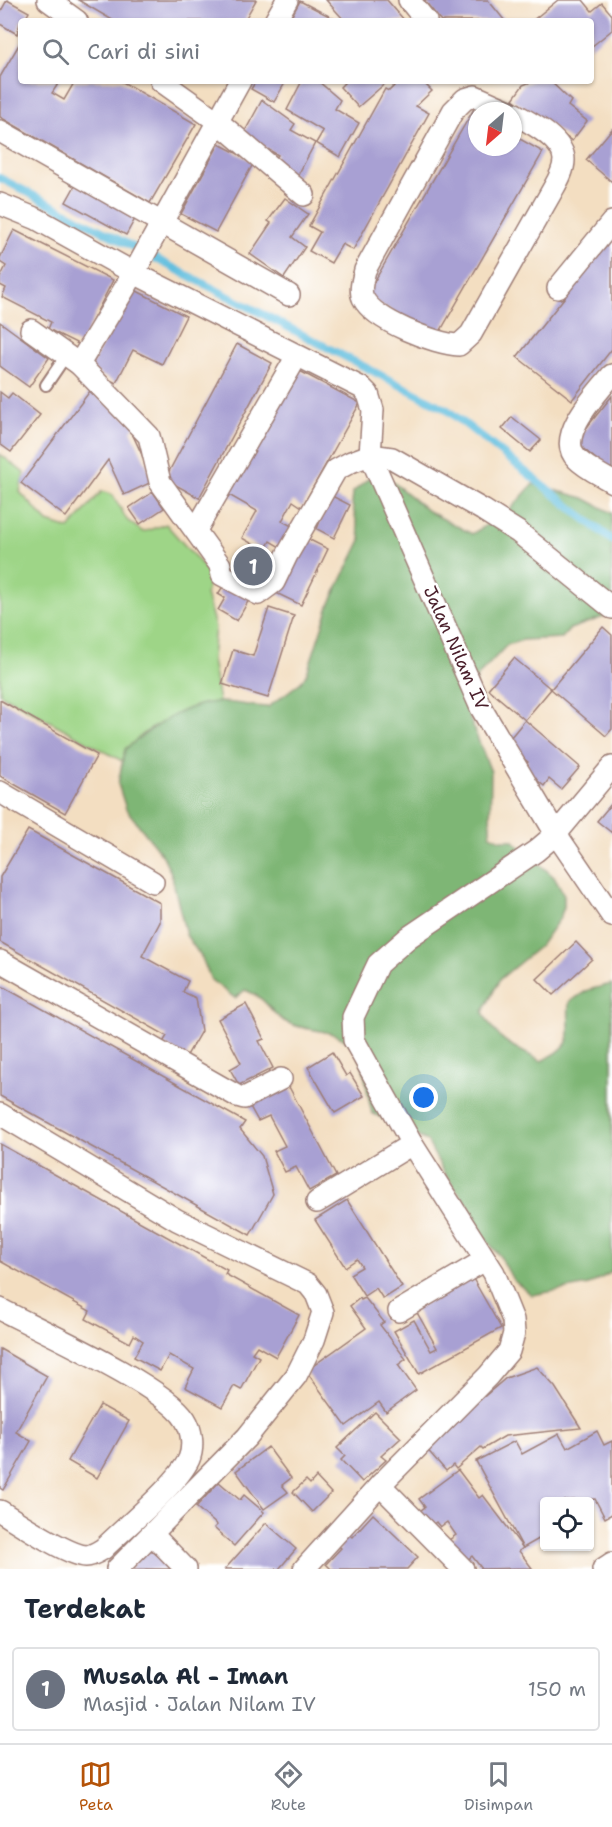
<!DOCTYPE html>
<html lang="id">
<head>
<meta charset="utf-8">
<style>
  body { margin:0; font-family:"Shantell Sans",sans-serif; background:#f6f6f7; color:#1f2937 }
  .controls { position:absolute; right:18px; bottom:18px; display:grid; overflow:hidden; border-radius:6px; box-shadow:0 2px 4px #0004 }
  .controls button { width:54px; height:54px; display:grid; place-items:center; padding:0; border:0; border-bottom:2px solid #e0e1e3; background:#fff; color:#1f2937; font:30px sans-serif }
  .compass { position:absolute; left:468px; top:102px; width:54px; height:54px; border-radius:50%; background:#fff; box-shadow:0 2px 4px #0004; rotate:208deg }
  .you { position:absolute; left:424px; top:1098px; width:21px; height:21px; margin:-15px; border:4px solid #fff; border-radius:50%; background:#1a73e8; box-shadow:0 0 0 9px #1a73e833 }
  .badge { display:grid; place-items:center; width:39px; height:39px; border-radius:50%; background:#b45309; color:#fff; font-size:20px; font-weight:700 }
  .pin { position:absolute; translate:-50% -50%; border:3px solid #fff; box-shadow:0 2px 6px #0006 }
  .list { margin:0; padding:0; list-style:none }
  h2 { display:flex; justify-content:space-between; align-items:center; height:78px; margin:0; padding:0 24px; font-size:26px }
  h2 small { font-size:20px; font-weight:400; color:#747a83 }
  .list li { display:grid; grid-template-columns:39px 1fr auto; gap:18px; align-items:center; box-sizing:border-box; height:84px; margin:0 12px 12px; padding:0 12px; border:2px solid #e0e1e3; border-radius:6px }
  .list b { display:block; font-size:22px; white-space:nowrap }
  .list p { margin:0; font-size:20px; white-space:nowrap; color:#747a83 }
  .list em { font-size:20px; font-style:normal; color:#747a83 }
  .icon { flex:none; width:33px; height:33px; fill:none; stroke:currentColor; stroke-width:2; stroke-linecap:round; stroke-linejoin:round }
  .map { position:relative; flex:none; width:612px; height:1569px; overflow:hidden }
  .search { position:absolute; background:#fff; box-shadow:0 2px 4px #0004; left:18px; right:18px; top:18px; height:66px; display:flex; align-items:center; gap:15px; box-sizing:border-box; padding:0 21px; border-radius:6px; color:#747a83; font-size:22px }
  .sheet { height:174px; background:#fff }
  nav { display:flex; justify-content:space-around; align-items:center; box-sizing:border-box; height:84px; border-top:2px solid #e0e1e3; background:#fff; font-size:16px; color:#747a83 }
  nav a { display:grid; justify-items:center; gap:3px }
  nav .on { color:#b45309 }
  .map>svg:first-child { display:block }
  .green { fill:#9ed587; stroke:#747a59; stroke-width:1.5 }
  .forest { fill:#7eb674; stroke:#646a50; stroke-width:1.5 }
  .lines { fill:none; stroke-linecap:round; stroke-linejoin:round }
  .stream { stroke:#60bede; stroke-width:8 }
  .building { fill:#a8a0d3 }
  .service-casing { stroke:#9e7e76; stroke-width:14 }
  .minor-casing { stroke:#9e7e76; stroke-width:24 }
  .service { stroke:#fff; stroke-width:10 }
  .minor { stroke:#fff; stroke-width:21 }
  .labels { text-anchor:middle; stroke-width:5; stroke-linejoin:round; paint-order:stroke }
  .street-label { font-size:18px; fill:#4a1f2b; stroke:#fff }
</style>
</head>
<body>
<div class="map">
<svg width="612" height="1569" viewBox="0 0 612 1569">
  <rect width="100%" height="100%" fill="#fff"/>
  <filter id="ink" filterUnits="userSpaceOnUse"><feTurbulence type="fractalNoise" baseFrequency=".0167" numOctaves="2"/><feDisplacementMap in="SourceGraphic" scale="12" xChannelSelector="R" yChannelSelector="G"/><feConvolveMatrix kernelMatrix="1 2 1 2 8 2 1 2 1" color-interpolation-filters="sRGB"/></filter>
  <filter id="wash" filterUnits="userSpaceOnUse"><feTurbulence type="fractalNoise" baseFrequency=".008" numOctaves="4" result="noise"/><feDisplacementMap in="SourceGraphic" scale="24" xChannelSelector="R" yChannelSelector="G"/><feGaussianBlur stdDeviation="1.35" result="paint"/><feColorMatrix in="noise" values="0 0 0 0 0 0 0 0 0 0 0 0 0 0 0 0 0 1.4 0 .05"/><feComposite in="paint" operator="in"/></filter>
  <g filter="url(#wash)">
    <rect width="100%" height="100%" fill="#f3dec1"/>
    <!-- green -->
    <path class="green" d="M 0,454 L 24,473 L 20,492 L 48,522 L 69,529 L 102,491 L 113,495 L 127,520 L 143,532 L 166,524 L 211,575 L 206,594 L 215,627 L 212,659 L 219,702 C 189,709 131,729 122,761 L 0,694 Z"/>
    <!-- forest -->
    <path class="forest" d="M 370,477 L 393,482 L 428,511 L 472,534 L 508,512 L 533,484 L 584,498 L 612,513 L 612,614 L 570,629 L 562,638 L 523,640 L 507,645 L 477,677 L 469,717 L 491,772 L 490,835 L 501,840 L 512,840 L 554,877 L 564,895 L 564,907 L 560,918 L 540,946 L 500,979 L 483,1012 C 496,1041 514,1047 541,1061 C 580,1044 566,1034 569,1002 L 588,990 L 612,984 L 612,1272 L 589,1285 L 532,1295 L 513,1280 L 501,1258 L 485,1238 L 468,1205 L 446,1176 L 427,1141 L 372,1113 C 362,1078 369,1041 325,1032 C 312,1029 296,1028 284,1021 C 267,1010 270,1000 245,990 L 235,998 L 211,980 L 202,958 L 186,935 L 171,873 L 163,856 L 126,809 L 118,784 L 125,749 C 151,729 186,701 221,702 C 237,702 252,707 268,707 L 301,682 L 307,673 L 330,603 L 361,540 L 352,504 L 353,492 Z"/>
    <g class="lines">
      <!-- stream -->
      <path class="stream" d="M 0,178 L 446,409 L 612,540"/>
    </g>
    <g id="blocks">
      <!-- building -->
      <g class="building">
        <path d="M 7,0 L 29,12 L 24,21 L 21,21 L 17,34 L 0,24 L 0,13 Z"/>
        <path d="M 78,0 L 256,0 L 244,21 L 114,21 Z"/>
        <path d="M 326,0 L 387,0 L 405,21 L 345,21 Z"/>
        <path d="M 424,0 L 488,0 L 505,21 L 441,21 Z"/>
        <path d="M 558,0 L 583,0 L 592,11 L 602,3 L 612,15 L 612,30 L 591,47 L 591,21 L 532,21 Z"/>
        <path d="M 300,1 L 333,18 L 331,21 L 289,21 Z"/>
        <path d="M 21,41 L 21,81 L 60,81 L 52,93 L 64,100 L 75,81 L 121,81 L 196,124 L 150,203 L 0,117 L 0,77 Z"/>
        <path d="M 256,81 L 286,81 L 274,102 L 251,89 Z"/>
        <path d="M 302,81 L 318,81 L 340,100 L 335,109 L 359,123 L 340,157 L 316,143 L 323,131 L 287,110 Z"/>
        <path d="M 346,81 L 388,81 L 358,107 L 340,87 Z"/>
        <path d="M 399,81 L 422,81 L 432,91 L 416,106 L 429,113 L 353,250 L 342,244 L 331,263 L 309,251 L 320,232 L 309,226 L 385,89 L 389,91 Z"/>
        <path d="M 533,81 L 550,81 L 571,101 L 568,106 L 587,121 L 572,141 L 513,99 L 523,85 Z"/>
        <path d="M 262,100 L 295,124 L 291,130 L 315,143 L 297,177 L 272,163 L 278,155 L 243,135 Z"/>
        <path d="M 475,107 L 482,111 L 477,111 L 477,147 L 513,147 L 513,135 L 543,152 L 437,337 L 366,296 Z"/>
        <path d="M 612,129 L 612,182 L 586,160 Z"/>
        <path d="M 219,144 L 254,162 L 216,232 L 181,214 Z"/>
        <path d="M 76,184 L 136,217 L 126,235 L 66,202 Z"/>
        <path d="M 285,198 L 308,214 L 292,237 L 305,247 L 284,278 L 250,254 L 271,223 L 268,221 Z"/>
        <path d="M 14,230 L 113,280 L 80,345 L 48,329 L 51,322 L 2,297 L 6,288 L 0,285 L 0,278 L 6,266 L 0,262 L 0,258 Z"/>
        <path d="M 612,238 L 612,349 L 572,400 L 517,357 Z"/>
        <path d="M 131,288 L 186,316 L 162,364 L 133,350 L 116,383 L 90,369 Z"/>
        <path d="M 0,322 L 49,358 L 29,387 L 0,366 Z"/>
        <path d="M 237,344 L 272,363 L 199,498 L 165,479 Z"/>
        <path d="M 296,369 L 360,403 L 302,507 L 293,501 L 282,521 L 292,526 L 280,547 L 270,541 L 265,551 L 242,538 L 257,511 L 227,494 Z"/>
        <path d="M 90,391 L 135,425 L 131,431 L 154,481 L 124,495 L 108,460 L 66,517 L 21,483 Z"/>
        <path d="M 0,392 L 8,398 L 12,393 L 40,415 L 11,452 L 0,444 Z"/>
        <path d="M 612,396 L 612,472 L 575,442 Z"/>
        <path d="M 512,417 L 541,440 L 530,452 L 502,429 Z"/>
        <path d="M 153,492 L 164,508 L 140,524 L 129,508 Z"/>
        <path d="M 330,495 L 350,505 L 334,538 L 317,529 Z"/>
        <path d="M 304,537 L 328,549 L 301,605 L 276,593 Z"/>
        <path d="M 246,547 L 273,562 L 259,585 L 233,571 Z"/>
        <path d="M 226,582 L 251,596 L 237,621 L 218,610 L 225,598 L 218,594 Z"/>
        <path d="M 269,608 L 294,616 L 268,698 L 222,684 L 233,650 L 253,656 Z"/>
        <path d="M 603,627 L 612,635 L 612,729 L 606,736 L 551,689 Z"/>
        <path d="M 514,658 L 551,689 L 525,720 L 488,689 Z"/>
        <path d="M 0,700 L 97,755 L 65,813 L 0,776 Z"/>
        <path d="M 525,720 L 580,767 L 561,789 L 549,779 L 544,786 L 523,768 L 528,762 L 506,743 Z"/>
        <path d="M 612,803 L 612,833 L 597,821 Z"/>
        <path d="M 28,830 L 160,903 L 160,922 L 142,956 L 188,981 L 183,992 L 196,998 L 201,1031 L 186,1057 L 162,1044 L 167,1036 L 0,942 L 0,877 Z"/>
        <path d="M 576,942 L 592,959 L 553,995 L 537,979 Z"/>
        <path d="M 0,985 L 245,1122 L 240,1129 L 262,1156 L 273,1194 L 250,1235 L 0,1096 Z"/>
        <path d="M 246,1004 L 264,1039 L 259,1041 L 273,1068 L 239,1085 L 230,1069 L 241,1063 L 218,1019 Z"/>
        <path d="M 332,1052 L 346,1076 L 350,1073 L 364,1096 L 335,1113 L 308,1067 Z"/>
        <path d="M 287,1083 L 336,1176 L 309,1191 L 296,1167 L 285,1172 L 274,1151 L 285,1146 L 269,1116 L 258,1121 L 248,1103 Z"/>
        <path d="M 0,1144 L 227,1270 L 225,1274 L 299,1315 L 276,1357 L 257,1346 L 252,1353 L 259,1357 L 241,1390 L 234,1386 L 222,1407 L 185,1387 L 194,1369 L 169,1355 L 160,1371 L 134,1357 L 143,1341 L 134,1335 L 130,1343 L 86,1319 L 90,1311 L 0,1261 Z"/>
        <path d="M 347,1200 L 402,1287 L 383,1299 L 376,1288 L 364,1296 L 350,1274 L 362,1267 L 357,1259 L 345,1267 L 315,1220 Z"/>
        <path d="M 472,1277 L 501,1328 L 419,1374 L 394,1331 L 414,1320 L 431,1351 L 437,1348 L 415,1309 Z"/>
        <path d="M 360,1298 L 361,1300 L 365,1298 L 384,1322 L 380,1325 L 406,1359 L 398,1365 L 416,1390 L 386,1412 L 379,1402 L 346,1426 L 306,1371 L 366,1328 L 350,1306 Z"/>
        <path d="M 0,1349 L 47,1376 L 16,1432 L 31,1441 L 3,1490 L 0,1488 Z"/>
        <path d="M 537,1367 L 555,1387 L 581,1428 L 505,1436 L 483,1449 L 481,1447 L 456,1469 L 453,1465 L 446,1471 L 425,1447 L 506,1378 Z"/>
        <path d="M 100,1405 L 129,1421 L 97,1478 L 68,1461 Z"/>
        <path d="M 375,1412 L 401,1438 L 381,1456 L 386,1460 L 362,1482 L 341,1460 L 345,1456 L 337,1448 Z"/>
        <path d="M 597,1431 L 604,1445 L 612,1441 L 612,1514 L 605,1518 L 595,1499 L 544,1502 L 544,1536 L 523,1548 L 476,1461 L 515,1441 L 522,1454 L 559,1434 L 567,1448 Z"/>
        <path d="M 268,1447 L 291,1478 L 282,1485 L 288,1492 L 264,1509 L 236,1471 Z"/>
        <path d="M 458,1470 L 479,1498 L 483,1495 L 523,1548 L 519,1551 L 532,1568 L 482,1569 L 472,1556 L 465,1562 L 449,1540 L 456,1535 L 447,1522 L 440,1527 L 436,1522 L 431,1526 L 420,1511 L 425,1507 L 419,1499 Z"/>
        <path d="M 316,1477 L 331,1493 L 312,1512 L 293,1492 L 306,1480 L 310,1484 Z"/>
        <path d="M 219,1482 L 240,1500 L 244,1495 L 264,1512 L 234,1546 L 214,1528 L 217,1525 L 196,1507 Z"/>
        <path d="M 373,1514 L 418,1557 L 407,1569 L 331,1569 L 326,1564 L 341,1548 L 335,1543 L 345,1531 L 352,1537 Z"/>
        <path d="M 266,1523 L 296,1549 L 279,1569 L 225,1569 Z"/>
        <path d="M 147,1547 L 173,1568 L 172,1569 L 130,1569 Z"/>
      </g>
    </g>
  </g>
  <g filter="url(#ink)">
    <use href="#blocks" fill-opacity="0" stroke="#9e7e76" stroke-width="1.5"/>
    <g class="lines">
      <!-- service casing -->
      <g class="service-casing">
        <path id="service" d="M 46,385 L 67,354"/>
      </g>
      <!-- minor casing -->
      <g class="minor-casing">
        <g id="minor">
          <path d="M 48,0 L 77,21"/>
          <path d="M 409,0 L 426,21"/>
          <path d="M 275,21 L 287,0"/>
          <path d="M 161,81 L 217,121 L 304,195"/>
          <path d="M 509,111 L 475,96 L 465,99 L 453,111 L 365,270 C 363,279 359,290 363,298 C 374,321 435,344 459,345 L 471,334 L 552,191 C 557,182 564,171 564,160 C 564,139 529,122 513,113"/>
          <path d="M 0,131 L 289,295"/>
          <path d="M 0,204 L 37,219 L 134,273 L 362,388 L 368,394 L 373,410 L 370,455 L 481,708 L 556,834 L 612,916"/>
          <path d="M 558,288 L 612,222"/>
          <path d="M 31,330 L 79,364 L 149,436 L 160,482 L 220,565 L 222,575 L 258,594 L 274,582 L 287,555 L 336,470 L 351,462 L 370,455 L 392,458 L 483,510 L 518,532 L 612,608"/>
          <path d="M 79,364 L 134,273 L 240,81"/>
          <path d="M 612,375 C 598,392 554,437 577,459 C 586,468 601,475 612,482"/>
          <path d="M 196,530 L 297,356"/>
          <path d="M 0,792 L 153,882"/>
          <path d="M 0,961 L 237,1096 L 244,1098 L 281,1079"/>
          <path d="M 0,1114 L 177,1220 L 308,1284 L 316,1294 L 323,1312 L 314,1340 L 296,1376 L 247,1437 L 117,1569"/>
          <path d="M 317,1202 L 412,1144"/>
          <path d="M 0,1309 C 40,1330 164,1386 185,1419 C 192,1430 194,1447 189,1459 C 177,1485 125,1527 103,1549 C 98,1552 92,1556 86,1556 C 67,1555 18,1522 0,1511"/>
          <path d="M 399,1311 L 485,1260"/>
          <path d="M 380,1485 L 463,1569"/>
          <path d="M 152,1534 L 186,1569"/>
          <path d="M 304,1569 L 380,1485 L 488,1376 L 509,1351 L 514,1333 L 513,1320 L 494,1273 L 412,1144 L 374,1076 L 354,1040 L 353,1017 L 378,964 L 409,937 L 536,851 L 556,834 L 612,767"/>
          <path d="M 603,1569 L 612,1563"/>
        </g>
      </g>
      <!-- service -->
      <use href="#service" class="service"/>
      <!-- minor -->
      <use href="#minor" class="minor"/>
    </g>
  </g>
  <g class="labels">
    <!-- street labels -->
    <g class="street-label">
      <text transform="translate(456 648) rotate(66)" y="6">Jalan Nilam IV</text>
    </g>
  </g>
</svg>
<div class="controls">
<button><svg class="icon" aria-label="locate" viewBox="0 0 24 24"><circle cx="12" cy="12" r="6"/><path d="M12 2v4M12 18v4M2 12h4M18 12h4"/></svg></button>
</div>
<svg class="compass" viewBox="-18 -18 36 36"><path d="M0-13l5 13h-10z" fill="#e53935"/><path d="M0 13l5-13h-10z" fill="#747a83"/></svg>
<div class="you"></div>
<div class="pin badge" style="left:253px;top:566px;background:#6b7280">1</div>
<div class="search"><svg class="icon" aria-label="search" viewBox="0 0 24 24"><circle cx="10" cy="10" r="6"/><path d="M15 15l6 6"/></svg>Cari di sini</div>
</div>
<section class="sheet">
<h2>Terdekat<small></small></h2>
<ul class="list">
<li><span class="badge" style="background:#6b7280">1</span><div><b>Musala Al - Iman</b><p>Masjid · Jalan Nilam IV</p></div><em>150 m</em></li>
</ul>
</section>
<nav>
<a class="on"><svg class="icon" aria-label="map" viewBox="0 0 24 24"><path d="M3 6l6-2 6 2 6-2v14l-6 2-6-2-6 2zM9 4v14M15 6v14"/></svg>Peta</a>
<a><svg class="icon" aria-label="directions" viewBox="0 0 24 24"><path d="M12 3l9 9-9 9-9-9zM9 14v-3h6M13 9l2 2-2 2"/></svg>Rute</a>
<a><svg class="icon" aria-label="saved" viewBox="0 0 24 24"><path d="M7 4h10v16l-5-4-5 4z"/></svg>Disimpan</a>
</nav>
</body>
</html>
